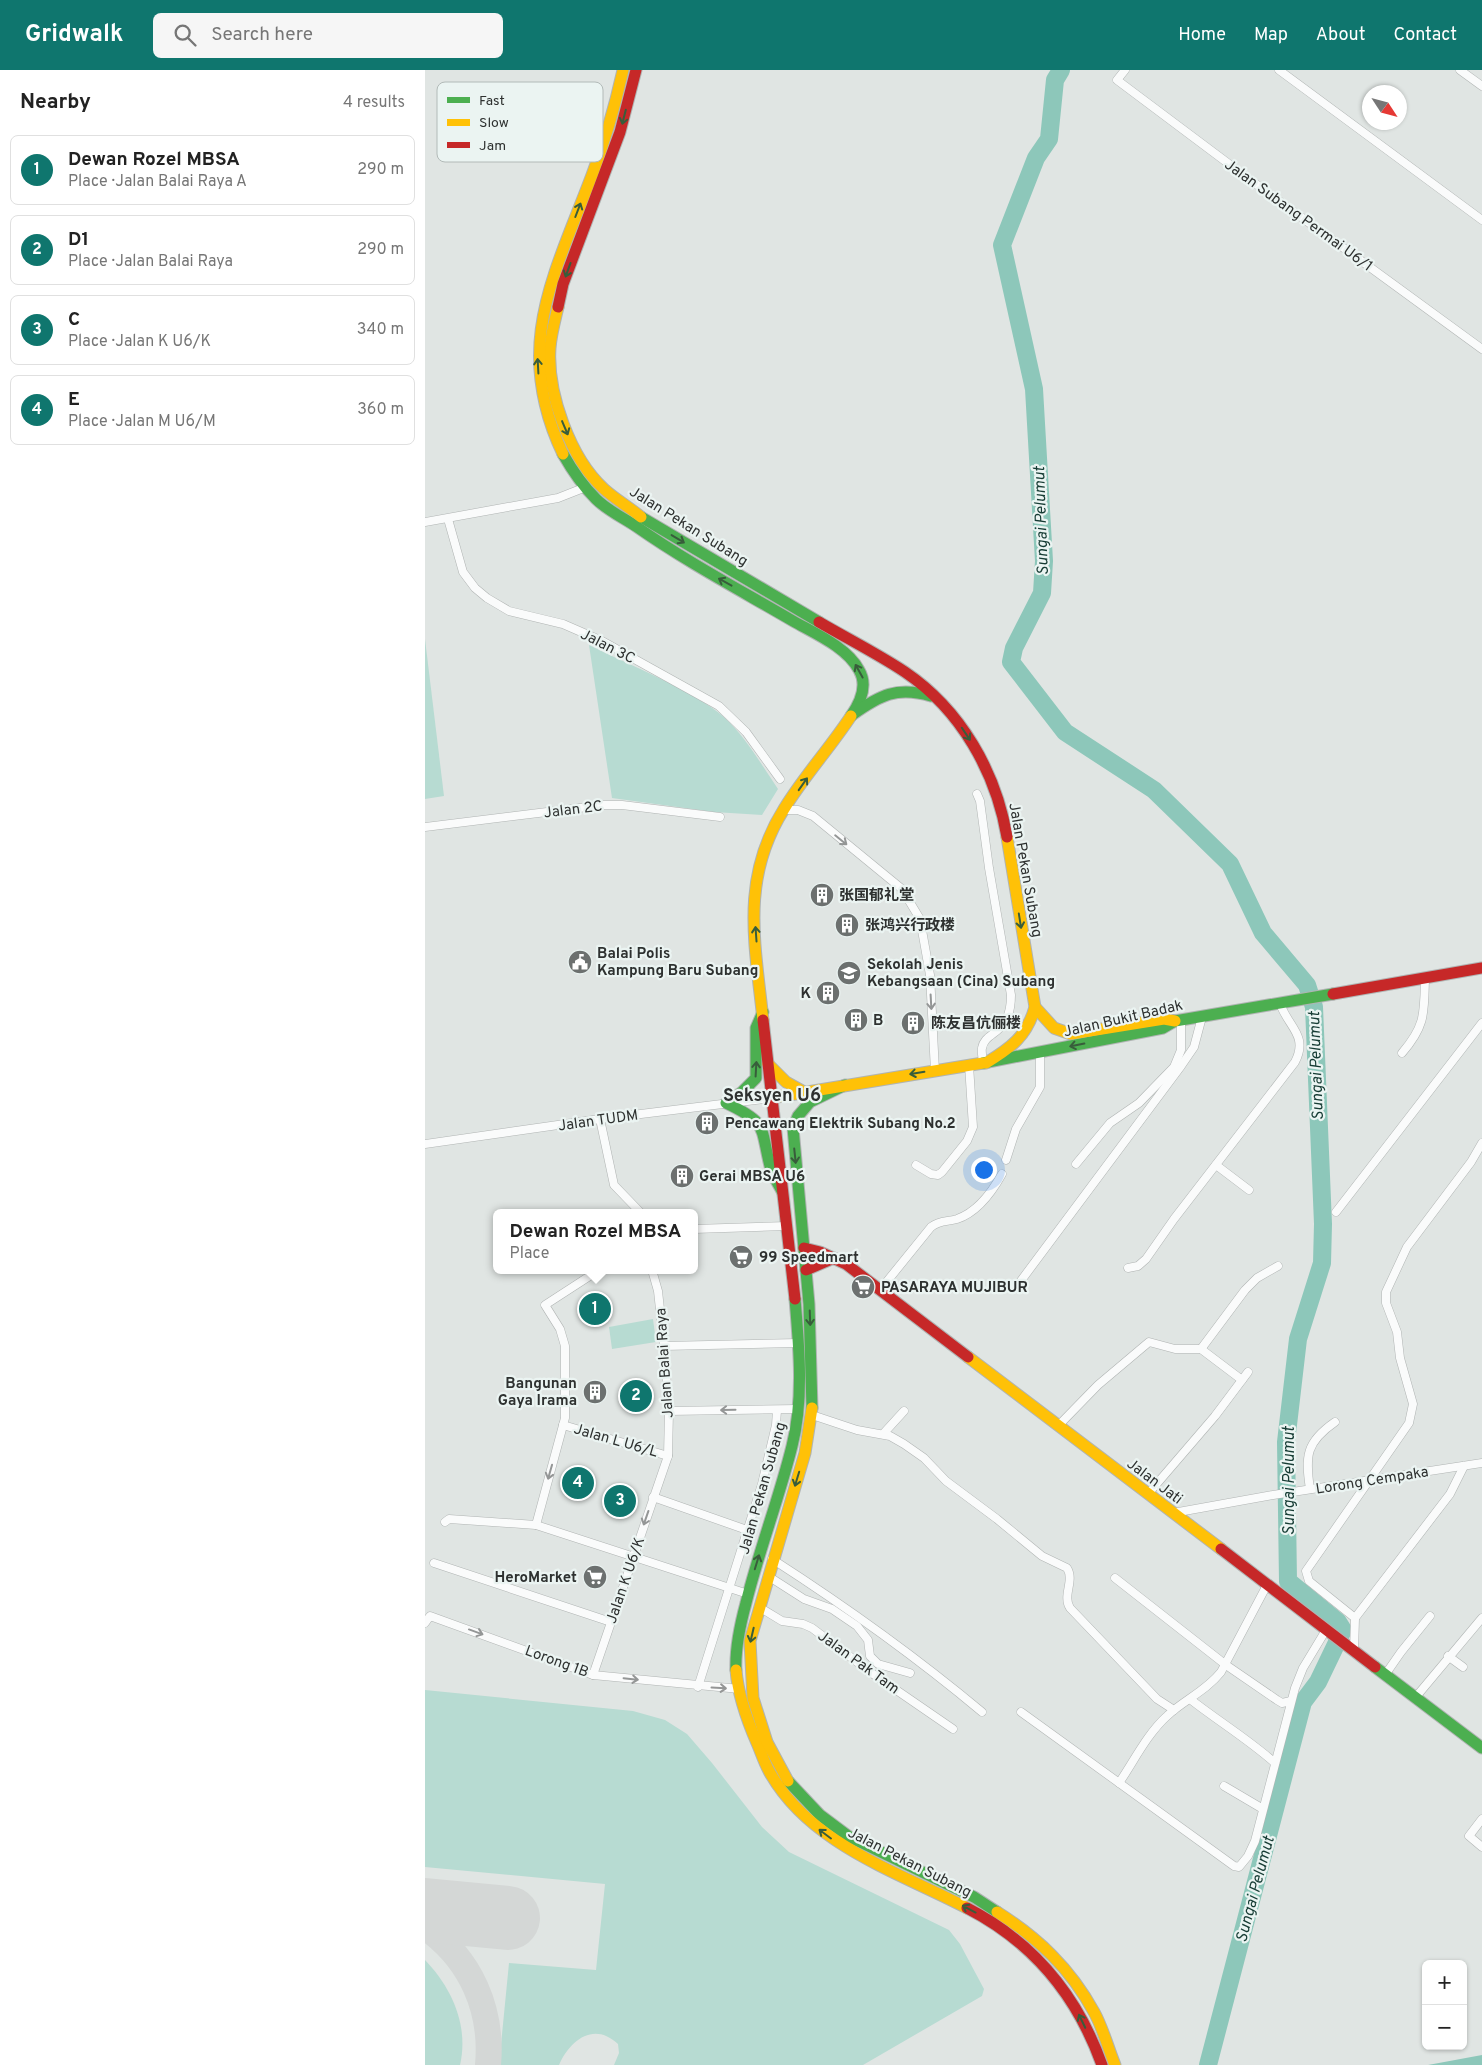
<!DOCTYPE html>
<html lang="en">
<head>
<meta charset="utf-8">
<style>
  body { margin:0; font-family:Overpass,"Noto Sans SC",sans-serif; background:#f6f6f6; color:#222 }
  .controls { position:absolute; right:15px; bottom:15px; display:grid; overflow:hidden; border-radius:8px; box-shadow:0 1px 4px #0004 }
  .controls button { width:45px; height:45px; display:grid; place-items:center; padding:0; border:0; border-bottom:1px solid #e0e0e0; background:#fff; color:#222; font:25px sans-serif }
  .compass { position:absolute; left:937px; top:15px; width:45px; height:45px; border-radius:50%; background:#fff; box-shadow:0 1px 4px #0004; rotate:126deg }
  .you { position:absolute; left:558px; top:1099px; width:18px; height:18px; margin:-12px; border:4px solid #fff; border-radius:50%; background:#1a73e8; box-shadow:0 0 0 8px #1a73e833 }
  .badge { display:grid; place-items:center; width:32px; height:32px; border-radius:50%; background:#0f766e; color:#fff; font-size:16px; font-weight:700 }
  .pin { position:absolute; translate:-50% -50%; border:2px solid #fff; box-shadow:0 1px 5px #0006 }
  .popup { position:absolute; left:68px; top:1139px; width:205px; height:65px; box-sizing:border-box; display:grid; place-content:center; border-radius:8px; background:#fff; filter:drop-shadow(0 1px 4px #0005); font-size:16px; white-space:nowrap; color:#767676 }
  .popup b { font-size:19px; color:#222 }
  .popup::after { content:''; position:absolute; left:50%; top:100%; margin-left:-10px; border:10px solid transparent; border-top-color:#fff }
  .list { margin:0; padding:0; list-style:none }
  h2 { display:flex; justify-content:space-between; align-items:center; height:65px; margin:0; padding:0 20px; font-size:21px }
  h2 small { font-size:16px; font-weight:400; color:#767676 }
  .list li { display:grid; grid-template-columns:32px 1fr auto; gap:15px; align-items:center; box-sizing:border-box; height:70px; margin:0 10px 10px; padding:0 10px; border:1px solid #e0e0e0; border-radius:8px }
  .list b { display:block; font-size:19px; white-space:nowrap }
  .list p { margin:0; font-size:16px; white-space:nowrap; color:#767676 }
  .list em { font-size:16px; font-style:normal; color:#767676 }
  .icon { flex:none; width:28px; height:28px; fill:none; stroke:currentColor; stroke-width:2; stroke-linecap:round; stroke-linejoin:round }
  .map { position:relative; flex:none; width:1057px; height:1995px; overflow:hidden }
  header { display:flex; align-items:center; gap:30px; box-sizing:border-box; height:70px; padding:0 25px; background:#0f766e; color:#fff }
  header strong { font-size:24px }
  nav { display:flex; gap:28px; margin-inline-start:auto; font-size:18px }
  .search { width:350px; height:45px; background:#f6f6f6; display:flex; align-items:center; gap:12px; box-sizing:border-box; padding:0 18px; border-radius:8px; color:#767676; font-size:19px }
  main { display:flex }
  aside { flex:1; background:#fff }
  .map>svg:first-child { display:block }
  .green { fill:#b7dbd2 }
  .water { fill:#8dc7ba }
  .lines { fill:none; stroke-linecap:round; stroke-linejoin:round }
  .river { stroke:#8dc7ba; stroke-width:18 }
  .taxiway { stroke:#d4d7d6; stroke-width:26 }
  .runway { stroke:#d4d7d6; stroke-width:64 }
  .street-casing { stroke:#b0b4b3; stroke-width:9 }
  .fast-casing { stroke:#b0b4b3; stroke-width:13 }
  .slow-casing { stroke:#b0b4b3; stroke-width:13 }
  .jam-casing { stroke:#b0b4b3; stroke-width:13 }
  .street { stroke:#fafbfb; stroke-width:8 }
  .fast { stroke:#4caf50; stroke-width:11 }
  .slow { stroke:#ffc107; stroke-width:11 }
  .jam { stroke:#c62828; stroke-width:11 }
  .oneway { stroke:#385d3b }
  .oneway2 { stroke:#949696 }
  .labels { text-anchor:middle; stroke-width:4.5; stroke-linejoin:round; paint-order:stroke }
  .street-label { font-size:15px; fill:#2e3130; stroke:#ebf4f2 }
  .poi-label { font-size:15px; font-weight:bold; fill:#2e3130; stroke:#ebf4f2; text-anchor:start }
  .water-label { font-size:16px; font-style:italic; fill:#163c34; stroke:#ebf4f2 }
  .quarter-label { font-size:18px; font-weight:bold; fill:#2e3130; stroke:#ebf4f2 }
  .key { fill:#ebf4f2; stroke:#b2bab8; stroke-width:1 }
  .key-label { font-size:14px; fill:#2e3130 }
</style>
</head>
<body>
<header>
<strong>Gridwalk</strong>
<div class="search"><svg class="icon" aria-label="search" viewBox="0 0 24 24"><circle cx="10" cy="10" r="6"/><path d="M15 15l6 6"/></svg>Search here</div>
<nav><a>Home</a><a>Map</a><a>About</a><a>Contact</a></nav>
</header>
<main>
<aside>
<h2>Nearby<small>4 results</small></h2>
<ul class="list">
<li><span class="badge">1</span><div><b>Dewan Rozel MBSA</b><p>Place · Jalan Balai Raya A</p></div><em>290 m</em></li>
<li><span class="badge">2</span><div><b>D1</b><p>Place · Jalan Balai Raya</p></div><em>290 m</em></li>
<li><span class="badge">3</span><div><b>C</b><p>Place · Jalan K U6/K</p></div><em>340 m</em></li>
<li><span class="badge">4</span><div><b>E</b><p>Place · Jalan M U6/M</p></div><em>360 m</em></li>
</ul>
</aside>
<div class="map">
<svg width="1057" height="1995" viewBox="0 0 1057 1995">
  <rect width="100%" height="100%" fill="#e0e5e3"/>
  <!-- green -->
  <g class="green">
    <path d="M 0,569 L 19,726 L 0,729 Z"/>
    <path d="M 164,575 C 204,595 267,619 300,648 C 321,667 337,696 353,719 L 337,745 L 289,742 L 187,728 Z"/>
    <path d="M 228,1249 L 231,1272 L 187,1279 L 184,1257 Z"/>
    <path d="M 0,1620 L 208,1641 L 240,1650 L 262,1664 L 287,1693 L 337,1757 L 364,1782 L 524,1860 L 535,1874 L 559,1919 L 557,1926 L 438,1995 L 189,1995 L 194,1983 L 193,1974 C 169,1951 145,1970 134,1995 L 74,1995 L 84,1893 L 171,1900 L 180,1814 L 0,1797 Z"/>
    <path d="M 0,1890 C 27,1918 44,1956 35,1995 L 0,1995 Z"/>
  </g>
  <!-- water -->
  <path class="water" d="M 1057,1985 L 1057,1995 L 1003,1995 Z"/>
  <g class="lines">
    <!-- river -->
    <path class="river" d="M 636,0 L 630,10 L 624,69 L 611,88 L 577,175 L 609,319 L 619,491 L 617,523 L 589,578 L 586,592 L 640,662 L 729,720 L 805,794 L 838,863 L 882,915 L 889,937 L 898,1154 L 897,1193 L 873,1269 L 861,1372 L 863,1511 L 913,1552 L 918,1560 L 893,1612 L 878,1632 L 783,1995"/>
    <!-- taxiway -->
    <path class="taxiway" d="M 0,1857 C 46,1889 68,1940 63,1995"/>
    <!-- runway -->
    <path class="runway" d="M 0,1840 L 83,1848"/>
    <!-- street casing -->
    <g class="street-casing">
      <g id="street">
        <path d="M 700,0 L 692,10 L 820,106 L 1057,279"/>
        <path d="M 854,0 L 1057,150"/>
        <path d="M 1035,0 L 1057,16"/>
        <path d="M 23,449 L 38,502 L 50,518 L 62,528 L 84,541 L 138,554 L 177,571 L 294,636 L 321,662 L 355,709"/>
        <path d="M 0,452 L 133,428 L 161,417"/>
        <path d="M 552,724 L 555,731 L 564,798 L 586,925 C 586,966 560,960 557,978 C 556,982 558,989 558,993"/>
        <path d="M 359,740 L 373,740 L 388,746 L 477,819 L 495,849 L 505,905 L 510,1001"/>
        <path d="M 0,757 L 179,735 L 197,735 L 295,747"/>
        <path d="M 977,983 C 1001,955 999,943 1000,907"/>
        <path d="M 175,1049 L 189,1115 L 216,1143"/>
        <path d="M 0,1074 L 175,1049 L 346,1028"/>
        <path d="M 581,1090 L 591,1059 L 615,1017 L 615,982"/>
        <path d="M 651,1094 L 685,1053 L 714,1033 L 749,997 L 756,980 L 756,950"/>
        <path d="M 491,1095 L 506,1104 L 513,1105 L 517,1102 L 542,1071 L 548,1057 L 544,995"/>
        <path d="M 791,1095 L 824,1120"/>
        <path d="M 911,1142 L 1057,953"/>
        <path d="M 269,1159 L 363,1156"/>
        <path d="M 703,1198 L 713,1196 L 721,1189 L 749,1149 L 870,992 C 884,965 862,956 855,933"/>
        <path d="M 592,1216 L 756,996 L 769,977 L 777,947"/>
        <path d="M 455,1220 L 506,1157 C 515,1150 522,1152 532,1149 C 553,1142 567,1122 577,1104"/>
        <path d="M 239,1276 L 373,1273"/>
        <path d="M 776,1279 L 820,1220 L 832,1208 L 853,1196"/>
        <path d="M 244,1341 L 373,1339"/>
        <path d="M 387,1345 L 432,1360 L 465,1366 L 479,1374 L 499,1388 L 521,1411 L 572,1449 L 617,1486 L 642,1498 C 650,1511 637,1525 645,1538 L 732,1629 L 749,1640"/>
        <path d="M 138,1355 L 243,1386"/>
        <path d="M 633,1356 L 673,1315 L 724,1272 L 750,1279 L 776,1279 L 817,1310"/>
        <path d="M 458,1364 L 479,1341"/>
        <path d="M 885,1419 C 880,1386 881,1372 910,1352"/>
        <path d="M 723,1424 L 790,1346 L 823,1302"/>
        <path d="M 228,1427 L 322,1460"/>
        <path d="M 748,1443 L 848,1425 L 1057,1393"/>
        <path d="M 20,1452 L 24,1449 L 111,1455 L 323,1524"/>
        <path d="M 111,1455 L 140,1348 L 140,1276 L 135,1259 L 120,1235 L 174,1200"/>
        <path d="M 347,1489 C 420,1536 490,1586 557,1642"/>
        <path d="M 9,1493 L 186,1552"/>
        <path d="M 343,1506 L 379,1529 L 407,1539 L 432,1556 L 443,1570 L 445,1586 L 453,1594 L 485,1603"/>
        <path d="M 690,1508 L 801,1595 L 852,1630 L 857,1633 L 866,1631"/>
        <path d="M 334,1537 L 357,1551 L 378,1554 L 387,1558 L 448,1604 L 528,1659"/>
        <path d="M 930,1548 L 884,1511 L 881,1501 L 984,1353 L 988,1334 L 975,1288 L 972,1262 L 961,1233 L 961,1222 L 982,1177 L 1046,1092 L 1057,1073"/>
        <path d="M 0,1553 L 5,1546 L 168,1605 L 315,1619"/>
        <path d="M 929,1582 L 930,1548 L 1025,1424 L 1039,1396"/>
        <path d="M 1023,1586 L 1038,1597"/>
        <path d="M 168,1605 L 243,1386 L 244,1341 L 239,1276 L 233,1221 L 227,1200"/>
        <path d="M 960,1605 L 976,1582 L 1005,1546"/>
        <path d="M 273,1617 L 337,1414 L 351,1355 L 352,1340"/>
        <path d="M 990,1628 L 1057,1548"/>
        <path d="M 765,1629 C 793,1651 823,1669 850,1693"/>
        <path d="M 596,1642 L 809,1796 L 814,1797 L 823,1786 L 830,1771 L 870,1618 L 878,1598 L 901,1560"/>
        <path d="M 694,1713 C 709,1691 722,1664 742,1646 C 759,1630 781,1621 796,1602 L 842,1515"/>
        <path d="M 799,1716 L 838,1739"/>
        <path d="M 1057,1749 L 1044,1766 L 1057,1777"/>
      </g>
    </g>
    <!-- fast casing -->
    <g class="fast-casing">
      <g id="fast">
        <path d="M 138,384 C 147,400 158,416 171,429 C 183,441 199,448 212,457 C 262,492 315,520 368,551 C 389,563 422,577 434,600 C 443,615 435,633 426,646"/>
        <path d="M 216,447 L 394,552"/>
        <path d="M 427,645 C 455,625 472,616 506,626"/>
        <path d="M 338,942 L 331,958 L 331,1008 L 317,1022 L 301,1033 C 343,1053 335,1056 345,1096 C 347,1105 353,1113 357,1121"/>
        <path d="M 558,993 L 738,958 L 750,951 L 908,924"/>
        <path d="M 387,1338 L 384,1234 L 368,1058 L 373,1046 L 385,1032 L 420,1015"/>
        <path d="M 950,1597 L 1057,1678"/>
        <path d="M 311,1600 C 310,1577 315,1555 321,1533 C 334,1480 354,1429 367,1376 C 379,1330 374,1276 370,1229"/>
        <path d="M 363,1711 L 395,1745 L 423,1766 L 549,1827 L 572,1842"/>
      </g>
    </g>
    <!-- slow casing -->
    <g class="slow-casing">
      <g id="slow">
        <path d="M 133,237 C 130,250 126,264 125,278 C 122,323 145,388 179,419 C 190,429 204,437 216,447"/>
        <path d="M 138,384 C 87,277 129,206 167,105 C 180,71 190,36 198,0"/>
        <path d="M 610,937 L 629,958 L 646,964 L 739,949 L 750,951"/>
        <path d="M 338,950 C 330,873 315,809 359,739 C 379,706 405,678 426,646"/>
        <path d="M 561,993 C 586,978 602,966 610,937 L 582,767"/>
        <path d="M 343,994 L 361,1012 L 379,1022"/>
        <path d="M 346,1028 L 558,993"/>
        <path d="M 543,1287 L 796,1479"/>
        <path d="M 311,1600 C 313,1625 322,1650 332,1673 C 336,1682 339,1692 344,1701 C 384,1774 473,1802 542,1838"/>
        <path d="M 363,1711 L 342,1672 L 328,1628 L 325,1571 L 380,1383 L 387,1338"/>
        <path d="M 572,1842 C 613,1868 645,1898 669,1942 C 678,1958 683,1978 690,1995"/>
      </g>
    </g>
    <!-- jam casing -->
    <g class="jam-casing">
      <g id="jam">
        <path d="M 133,237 L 138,214 L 195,62 L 211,0"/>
        <path d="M 394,552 C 423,569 453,584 480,602 C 536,640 571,702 582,767"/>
        <path d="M 908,924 L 1057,898"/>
        <path d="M 338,950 L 370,1229"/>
        <path d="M 379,1178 L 395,1182 L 421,1194 L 543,1287"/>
        <path d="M 381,1200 L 409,1188"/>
        <path d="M 796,1479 L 950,1597"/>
        <path d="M 542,1838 C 608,1872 652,1925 677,1995"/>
      </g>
    </g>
    <!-- street -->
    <use href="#street" class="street"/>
    <!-- fast -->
    <use href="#fast" class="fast"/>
    <!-- slow -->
    <use href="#slow" class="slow"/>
    <!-- jam -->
    <use href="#jam" class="jam"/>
  </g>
  <!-- one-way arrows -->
  <defs><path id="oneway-shaft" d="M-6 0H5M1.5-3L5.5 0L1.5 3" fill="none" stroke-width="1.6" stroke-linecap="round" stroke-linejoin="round" transform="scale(1.25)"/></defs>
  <g class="oneway">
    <use href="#oneway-shaft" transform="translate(199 47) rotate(104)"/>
    <use href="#oneway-shaft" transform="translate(153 140) rotate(-69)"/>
    <use href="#oneway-shaft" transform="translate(143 200) rotate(110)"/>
    <use href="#oneway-shaft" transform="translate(113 296) rotate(-93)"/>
    <use href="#oneway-shaft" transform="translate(140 358) rotate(67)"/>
    <use href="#oneway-shaft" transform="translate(253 469) rotate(31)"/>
    <use href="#oneway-shaft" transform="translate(300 512) rotate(-151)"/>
    <use href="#oneway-shaft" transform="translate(434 601) rotate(-119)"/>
    <use href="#oneway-shaft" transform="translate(541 664) rotate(56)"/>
    <use href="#oneway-shaft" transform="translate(378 714) rotate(-55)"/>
    <use href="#oneway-shaft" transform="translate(595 851) rotate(81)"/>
    <use href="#oneway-shaft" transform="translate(331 864) rotate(-94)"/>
    <use href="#oneway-shaft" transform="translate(652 975) rotate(169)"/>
    <use href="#oneway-shaft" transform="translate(331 999) rotate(-87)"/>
    <use href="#oneway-shaft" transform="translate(492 1003) rotate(171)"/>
    <use href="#oneway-shaft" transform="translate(370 1086) rotate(84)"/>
    <use href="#oneway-shaft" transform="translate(385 1248) rotate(88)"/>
    <use href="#oneway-shaft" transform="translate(372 1409) rotate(107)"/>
    <use href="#oneway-shaft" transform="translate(332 1492) rotate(-73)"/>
    <use href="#oneway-shaft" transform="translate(327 1565) rotate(103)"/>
    <use href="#oneway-shaft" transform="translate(400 1764) rotate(-143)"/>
    <use href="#oneway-shaft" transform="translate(544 1839) rotate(-152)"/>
    <use href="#oneway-shaft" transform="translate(657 1951) rotate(-116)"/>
  </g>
  <g class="oneway2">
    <use href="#oneway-shaft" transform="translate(416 770) rotate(39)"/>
    <use href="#oneway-shaft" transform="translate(506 932) rotate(87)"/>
    <use href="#oneway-shaft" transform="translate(303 1340) rotate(179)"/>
    <use href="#oneway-shaft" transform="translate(125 1402) rotate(106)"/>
    <use href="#oneway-shaft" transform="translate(221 1448) rotate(109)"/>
    <use href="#oneway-shaft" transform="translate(51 1562) rotate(20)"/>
    <use href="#oneway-shaft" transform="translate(206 1609) rotate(6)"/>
    <use href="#oneway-shaft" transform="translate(294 1618) rotate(3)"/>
  </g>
  <!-- icons -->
  <defs>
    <g id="building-disc" transform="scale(1.25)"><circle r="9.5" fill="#6c706f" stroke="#ebf4f2"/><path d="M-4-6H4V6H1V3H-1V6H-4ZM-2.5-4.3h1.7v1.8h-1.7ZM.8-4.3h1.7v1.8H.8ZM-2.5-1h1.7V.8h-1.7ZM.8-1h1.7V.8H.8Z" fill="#fff"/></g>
    <g id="civic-disc" transform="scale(1.25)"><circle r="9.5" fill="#6c706f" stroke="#ebf4f2"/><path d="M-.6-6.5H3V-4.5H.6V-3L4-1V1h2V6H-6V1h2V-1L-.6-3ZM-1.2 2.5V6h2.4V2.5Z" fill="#fff"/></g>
    <g id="school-disc" transform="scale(1.25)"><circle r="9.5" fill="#6c706f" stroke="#ebf4f2"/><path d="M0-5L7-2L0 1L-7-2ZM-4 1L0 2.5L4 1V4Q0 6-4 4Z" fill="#fff"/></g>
    <g id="supermarket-disc" transform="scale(1.25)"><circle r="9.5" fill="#6c706f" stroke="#ebf4f2"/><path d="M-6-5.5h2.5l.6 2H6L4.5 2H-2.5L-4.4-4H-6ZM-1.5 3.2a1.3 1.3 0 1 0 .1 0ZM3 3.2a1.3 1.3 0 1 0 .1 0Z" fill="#fff"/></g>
  </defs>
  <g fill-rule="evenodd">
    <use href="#building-disc" x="397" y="825"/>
    <use href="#building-disc" x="422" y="855"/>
    <use href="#civic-disc" x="155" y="892"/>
    <use href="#school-disc" x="424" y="903"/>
    <use href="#building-disc" x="403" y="923"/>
    <use href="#building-disc" x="431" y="950"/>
    <use href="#building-disc" x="488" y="953"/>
    <use href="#building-disc" x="282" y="1053"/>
    <use href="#building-disc" x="257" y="1106"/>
    <use href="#supermarket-disc" x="316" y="1187"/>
    <use href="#supermarket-disc" x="438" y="1217"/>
    <use href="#building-disc" x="170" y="1322"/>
    <use href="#supermarket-disc" x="170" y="1507"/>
  </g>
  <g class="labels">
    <!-- street labels -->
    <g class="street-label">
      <text transform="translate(874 145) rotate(36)" y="5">Jalan Subang Permai U6/1</text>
      <text transform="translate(264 456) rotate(32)" y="5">Jalan Pekan Subang</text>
      <text transform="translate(183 576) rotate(27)" y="5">Jalan 3C</text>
      <text transform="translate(148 739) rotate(-7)" y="5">Jalan 2C</text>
      <text transform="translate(601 800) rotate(80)" y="5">Jalan Pekan Subang</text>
      <text transform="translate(698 948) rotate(-13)" y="5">Jalan Bukit Badak</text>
      <text transform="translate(173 1050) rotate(-8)" y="5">Jalan TUDM</text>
      <text transform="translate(239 1293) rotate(-94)" y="5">Jalan Balai Raya</text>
      <text transform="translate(191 1370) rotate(16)" y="5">Jalan L U6/L</text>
      <text transform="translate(947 1410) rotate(-9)" y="5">Lorong Cempaka</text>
      <text transform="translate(730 1411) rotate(37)" y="5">Jalan Jati</text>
      <text transform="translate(337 1418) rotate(-74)" y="5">Jalan Pekan Subang</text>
      <text transform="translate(200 1510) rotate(-71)" y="5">Jalan K U6/K</text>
      <text transform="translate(132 1591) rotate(20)" y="5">Lorong 1B</text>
      <text transform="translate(434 1592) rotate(36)" y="5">Jalan Pak Tam</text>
      <text transform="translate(485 1792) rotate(27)" y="5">Jalan Pekan Subang</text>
    </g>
    <!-- poi labels -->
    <g class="poi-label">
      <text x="414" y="830">张国郁礼堂</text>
      <text x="440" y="860">张鸿兴行政楼</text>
      <text x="172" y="888">Balai Polis<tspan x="172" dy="17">Kampung Baru Subang</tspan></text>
      <text x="442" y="899">Sekolah Jenis<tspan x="442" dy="17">Kebangsaan (Cina) Subang</tspan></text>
      <text x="386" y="928" text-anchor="end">K</text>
      <text x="448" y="955">B</text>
      <text x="506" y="958">陈友昌伉俪楼</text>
      <text x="300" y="1058">Pencawang Elektrik Subang No.2</text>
      <text x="274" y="1111">Gerai MBSA U6</text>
      <text x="334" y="1192">99 Speedmart</text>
      <text x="456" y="1222">PASARAYA MUJIBUR</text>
      <text x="152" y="1318" text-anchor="end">Bangunan<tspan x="152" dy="17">Gaya Irama</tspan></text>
      <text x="152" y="1512" text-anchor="end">HeroMarket</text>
    </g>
    <!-- water labels -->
    <g class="water-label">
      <text transform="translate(615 451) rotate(-92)" y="6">Sungai Pelumut</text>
      <text transform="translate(890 996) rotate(-92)" y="6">Sungai Pelumut</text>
      <text transform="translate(863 1411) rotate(-90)" y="6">Sungai Pelumut</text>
      <text transform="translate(829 1819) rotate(-75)" y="6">Sungai Pelumut</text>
    </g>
    <!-- quarter labels -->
    <g class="quarter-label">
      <text x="347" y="1031">Seksyen U6</text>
    </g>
  </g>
  <!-- legend -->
  <rect x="12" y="12" width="166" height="80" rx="8" class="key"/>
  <rect x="22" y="27" width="23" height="6" fill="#4caf50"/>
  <rect x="22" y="49" width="23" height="7" fill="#ffc107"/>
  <rect x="22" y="72" width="23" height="6" fill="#c62828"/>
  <g class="key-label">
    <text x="54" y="35">Fast</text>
    <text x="54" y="57">Slow</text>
    <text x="54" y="80">Jam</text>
  </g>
</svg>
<div class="controls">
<button>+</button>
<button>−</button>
</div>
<svg class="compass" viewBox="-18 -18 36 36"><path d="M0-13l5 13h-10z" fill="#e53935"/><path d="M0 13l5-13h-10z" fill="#767676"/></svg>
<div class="you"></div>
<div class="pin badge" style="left:170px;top:1239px">1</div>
<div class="popup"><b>Dewan Rozel MBSA</b>Place</div>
<div class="pin badge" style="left:211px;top:1326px">2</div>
<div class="pin badge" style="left:195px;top:1431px">3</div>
<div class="pin badge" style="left:153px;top:1413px">4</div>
</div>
</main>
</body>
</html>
